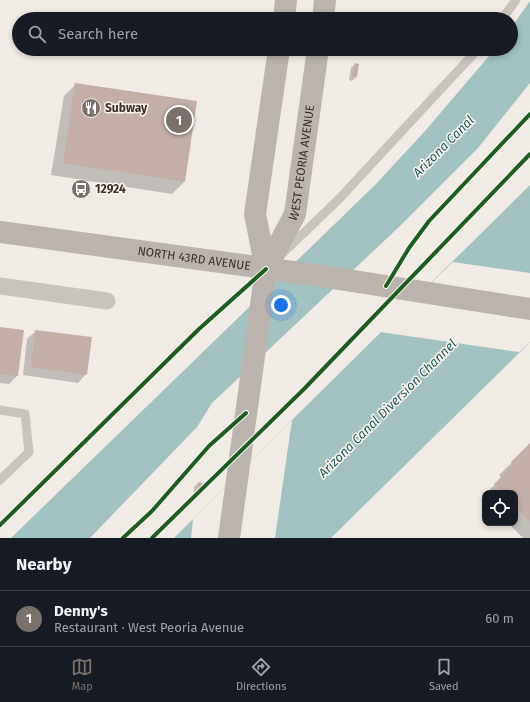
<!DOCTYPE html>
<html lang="en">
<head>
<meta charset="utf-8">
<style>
  body { margin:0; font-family:"Fira Sans",sans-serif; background:#20242c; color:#f1f3f6 }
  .controls { position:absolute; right:12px; bottom:12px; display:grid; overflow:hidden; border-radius:8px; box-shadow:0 2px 6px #0003 }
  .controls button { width:36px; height:36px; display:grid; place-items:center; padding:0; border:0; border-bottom:1px solid #363941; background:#171b24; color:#f1f3f6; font:20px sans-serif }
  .you { position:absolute; left:281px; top:305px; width:14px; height:14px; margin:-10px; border:3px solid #fff; border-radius:50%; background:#1a73e8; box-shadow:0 0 0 6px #1a73e833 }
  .badge { display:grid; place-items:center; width:26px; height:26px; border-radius:50%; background:#7a716c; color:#fff; font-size:13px; font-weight:700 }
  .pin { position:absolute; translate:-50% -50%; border:2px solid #fff; box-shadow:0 1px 4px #0006 }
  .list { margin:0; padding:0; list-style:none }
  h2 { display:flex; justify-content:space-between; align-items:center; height:52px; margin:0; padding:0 16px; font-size:17px }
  h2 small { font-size:13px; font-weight:400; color:#9ea1a6 }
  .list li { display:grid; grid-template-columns:26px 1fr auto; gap:12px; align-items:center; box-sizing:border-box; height:56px; padding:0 16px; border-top:1px solid #363941 }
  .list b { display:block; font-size:15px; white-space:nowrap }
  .list p { margin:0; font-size:13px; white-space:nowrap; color:#9ea1a6 }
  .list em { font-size:13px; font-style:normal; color:#9ea1a6 }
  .icon { flex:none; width:22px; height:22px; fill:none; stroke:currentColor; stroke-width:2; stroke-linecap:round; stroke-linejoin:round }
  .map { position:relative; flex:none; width:530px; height:538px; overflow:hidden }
  .search { position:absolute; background:#171b24; box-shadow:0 2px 6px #0003; left:12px; right:12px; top:12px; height:44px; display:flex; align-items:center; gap:10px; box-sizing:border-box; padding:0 14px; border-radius:22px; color:#9ea1a6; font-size:15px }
  .sheet { height:108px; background:#171b24 }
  nav { display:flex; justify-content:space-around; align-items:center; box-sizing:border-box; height:56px; border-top:1px solid #363941; background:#171b24; font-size:11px; color:#9ea1a6 }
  nav a { display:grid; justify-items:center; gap:2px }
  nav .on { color:#7a716c }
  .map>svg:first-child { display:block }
  .water { fill:#a1c2c1 }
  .pier { fill:#f0ebe5 }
  .shadow { fill:#0003 }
  .building { fill:#c3afa7 }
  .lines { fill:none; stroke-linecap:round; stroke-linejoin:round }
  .service { stroke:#c9c3be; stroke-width:9 }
  .minor { stroke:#c9c3be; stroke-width:17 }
  .secondary { stroke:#bab3ae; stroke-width:22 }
  .cycleway-casing { stroke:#fbf5ee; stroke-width:6 }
  .cycleway { stroke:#1b5e20; stroke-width:4 }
  .labels { text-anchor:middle; stroke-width:3; stroke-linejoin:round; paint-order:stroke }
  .poi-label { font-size:12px; font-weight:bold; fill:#3b302b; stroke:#fbf5ee; text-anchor:start }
  .street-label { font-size:12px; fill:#3b302b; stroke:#fbf5ee }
  .water-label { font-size:13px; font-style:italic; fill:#1f5a5e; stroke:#fbf5ee }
</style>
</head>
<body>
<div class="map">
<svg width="530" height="538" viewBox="0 0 530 538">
  <rect width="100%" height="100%" fill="#f0ebe5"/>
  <!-- water -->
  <g class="water">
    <path d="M 530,1 L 530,83 L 478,148 L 401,225 L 212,403 L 197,427 L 90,538 L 11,538 L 376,184 L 425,131 L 495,49 L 511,49 L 511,28 Z"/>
    <path d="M 530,185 L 530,342 L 515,357 L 331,538 L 174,538 L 292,420 Z"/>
  </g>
  <!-- pier -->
  <g class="pier">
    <path d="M 453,262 L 530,273 L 530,342 L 519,352 L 380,332 Z"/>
    <path d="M 292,420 L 275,538 L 191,538 L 193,519 Z"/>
  </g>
  <!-- shadow -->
  <g class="shadow">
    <path d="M 355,64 L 356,77 L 352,81 L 349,80 L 351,68 Z"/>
    <path d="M 76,84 L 184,182 L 172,194 L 51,175 L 64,96 Z"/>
    <path d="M 79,188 L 90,193 L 86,197 L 75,195 L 75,192 Z"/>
    <path d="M 0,328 L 23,331 L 17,376 L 9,384 L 0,383 Z"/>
    <path d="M 36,331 L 86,374 L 78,383 L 23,375 L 27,339 Z"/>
    <path d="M 530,445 L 530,538 L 523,538 L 508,523 L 515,523 L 515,493 L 486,493 L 502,478 L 499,475 Z"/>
    <path d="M 198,483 L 200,495 L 196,499 L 193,499 L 194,487 Z"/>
  </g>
  <!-- building -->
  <g class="building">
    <path d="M 355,63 L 359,64 L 357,77 L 352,76 Z"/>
    <path d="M 75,83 L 197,101 L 185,182 L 63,163 Z"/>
    <path d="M 79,187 L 91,189 L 91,193 L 78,191 Z"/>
    <path d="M 0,327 L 24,330 L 18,376 L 0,374 Z"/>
    <path d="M 35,330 L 92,337 L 87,375 L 31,367 Z"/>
    <path d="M 530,443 L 530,521 L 515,506 L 515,493 L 502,493 L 494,484 L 513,465 L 511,462 Z"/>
    <path d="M 198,482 L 202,483 L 201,495 L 196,495 Z"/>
  </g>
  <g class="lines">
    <!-- service -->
    <g class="service">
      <path d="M 502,19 L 516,0"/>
      <path d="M 283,253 L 339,199 L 478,49"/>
      <path d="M 0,410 L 25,414 L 29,452 L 0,480"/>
    </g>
    <!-- minor -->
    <path class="minor" d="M 0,286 L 107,301"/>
    <!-- secondary -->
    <g class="secondary">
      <path d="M 284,19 L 286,0"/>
      <path d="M 323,19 L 325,0"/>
      <path id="s1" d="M 0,232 L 315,275 L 530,309"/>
      <path id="s2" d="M 266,269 L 295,214 L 318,49"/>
      <path d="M 229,538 L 266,269 L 255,214 L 279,49"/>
    </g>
    <!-- cycleway casing -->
    <g class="cycleway-casing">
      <g id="cycleway">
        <path d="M 386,286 L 409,248 L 429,221 L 530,114"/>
        <path d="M 0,525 L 199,329 L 266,269"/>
        <path d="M 123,538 L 152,511 L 209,446 L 246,413"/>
        <path d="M 152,538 L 305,388 L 530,154"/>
      </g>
    </g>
    <!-- cycleway -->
    <use href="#cycleway" class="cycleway"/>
  </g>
  <!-- icons -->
  <defs>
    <g id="restaurant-disc" transform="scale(1)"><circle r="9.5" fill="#7a716c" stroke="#fbf5ee"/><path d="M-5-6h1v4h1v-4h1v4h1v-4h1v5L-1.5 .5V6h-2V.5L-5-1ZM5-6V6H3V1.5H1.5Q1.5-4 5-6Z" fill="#fff"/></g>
    <g id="bus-disc" transform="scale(1)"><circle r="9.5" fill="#7a716c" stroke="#fbf5ee"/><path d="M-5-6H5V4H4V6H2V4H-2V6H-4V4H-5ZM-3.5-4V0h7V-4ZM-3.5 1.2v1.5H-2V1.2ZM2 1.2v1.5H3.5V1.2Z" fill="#fff"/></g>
  </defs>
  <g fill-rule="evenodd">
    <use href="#restaurant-disc" x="91" y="108"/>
    <use href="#bus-disc" x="81" y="189"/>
  </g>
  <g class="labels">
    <!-- poi labels -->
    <g class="poi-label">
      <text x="105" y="112">Subway</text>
      <text x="95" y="193">12924</text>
    </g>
    <!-- street labels -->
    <g class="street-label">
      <text dy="4" stroke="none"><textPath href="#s2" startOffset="114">WEST PEORIA AVENUE</textPath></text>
      <text dy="4" stroke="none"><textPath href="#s1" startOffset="196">NORTH 43RD AVENUE</textPath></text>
    </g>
    <!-- water labels -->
    <g class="water-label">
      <text transform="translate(443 146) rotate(-45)" y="5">Arizona Canal</text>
      <text transform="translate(387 408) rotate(-45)" y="5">Arizona Canal Diversion Channel</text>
    </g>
  </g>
</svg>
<div class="controls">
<button><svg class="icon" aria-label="locate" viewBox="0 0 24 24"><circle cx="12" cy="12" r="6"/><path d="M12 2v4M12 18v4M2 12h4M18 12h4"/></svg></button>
</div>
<div class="you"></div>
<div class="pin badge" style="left:179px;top:120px">1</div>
<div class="search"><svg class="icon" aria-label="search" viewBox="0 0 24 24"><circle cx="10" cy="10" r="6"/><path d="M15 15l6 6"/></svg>Search here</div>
</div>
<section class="sheet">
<h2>Nearby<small></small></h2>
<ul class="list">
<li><span class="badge">1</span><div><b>Denny's</b><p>Restaurant · West Peoria Avenue</p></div><em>60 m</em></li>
</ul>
</section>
<nav>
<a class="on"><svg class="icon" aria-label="map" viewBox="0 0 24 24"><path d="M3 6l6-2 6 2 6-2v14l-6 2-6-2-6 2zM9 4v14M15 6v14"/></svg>Map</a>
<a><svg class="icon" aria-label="directions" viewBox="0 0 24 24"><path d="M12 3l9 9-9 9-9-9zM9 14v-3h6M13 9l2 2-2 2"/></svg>Directions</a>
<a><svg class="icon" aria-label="saved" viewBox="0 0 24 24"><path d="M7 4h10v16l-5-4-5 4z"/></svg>Saved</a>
</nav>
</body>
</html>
